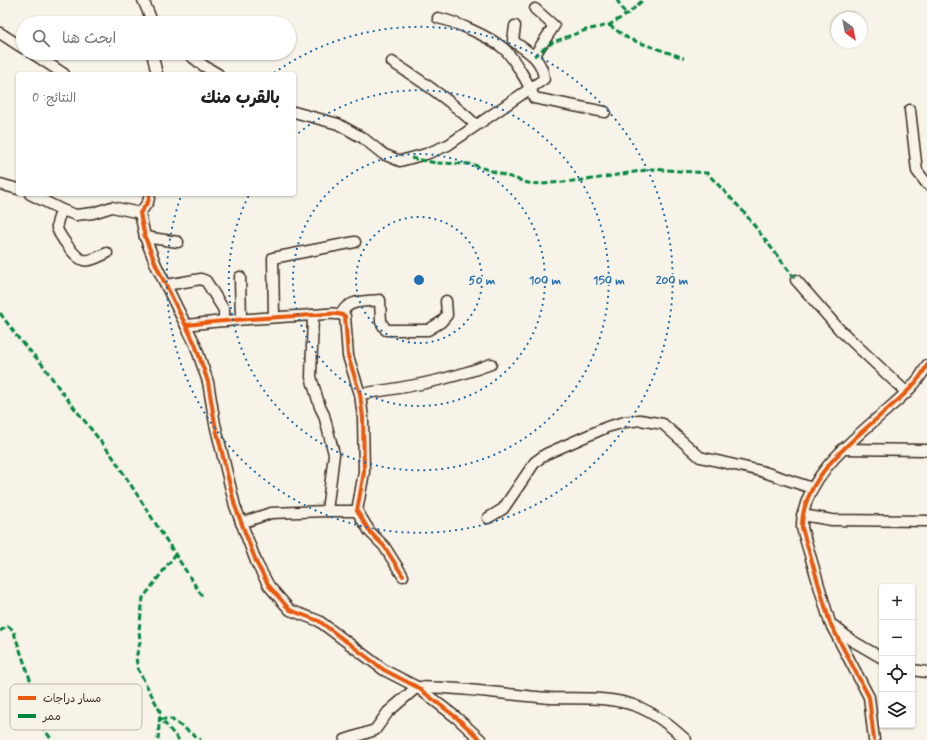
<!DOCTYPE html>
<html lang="ar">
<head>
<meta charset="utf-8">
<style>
  body { margin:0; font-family:Mynerve,"Playpen Sans Arabic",sans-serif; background:#f6f6f6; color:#202124; direction:rtl }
  .controls { position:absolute; right:12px; bottom:12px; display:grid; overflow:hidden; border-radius:4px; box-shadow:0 1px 3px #0004 }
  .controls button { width:36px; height:36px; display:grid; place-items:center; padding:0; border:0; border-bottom:1px solid #e0e0e0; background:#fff; color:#202124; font:20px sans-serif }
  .compass { position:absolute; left:831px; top:12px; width:36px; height:36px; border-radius:50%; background:#fff; box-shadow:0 1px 3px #0004; rotate:148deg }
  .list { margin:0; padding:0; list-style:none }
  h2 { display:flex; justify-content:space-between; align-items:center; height:52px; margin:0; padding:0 16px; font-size:17px }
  h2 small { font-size:13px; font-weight:400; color:#757577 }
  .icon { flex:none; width:22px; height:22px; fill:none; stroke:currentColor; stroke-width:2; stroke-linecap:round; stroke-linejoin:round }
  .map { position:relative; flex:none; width:927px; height:740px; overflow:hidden; direction:ltr }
  .search { position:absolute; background:#fff; box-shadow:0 1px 3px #0004; left:16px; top:16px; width:280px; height:44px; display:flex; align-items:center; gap:10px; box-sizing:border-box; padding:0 14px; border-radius:22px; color:#757577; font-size:15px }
  .panel { position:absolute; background:#fff; box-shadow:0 1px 3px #0004; left:16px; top:72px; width:280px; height:124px; border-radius:4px; direction:rtl }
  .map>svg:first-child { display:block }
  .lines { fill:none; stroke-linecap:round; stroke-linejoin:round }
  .street-casing { stroke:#3b2a1e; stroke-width:13 }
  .street { stroke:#f7f3e8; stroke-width:10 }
  .quiet { stroke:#00873e; stroke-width:3; stroke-dasharray:6 3; stroke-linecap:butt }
  .cycleway-casing { stroke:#f7f3e8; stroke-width:6 }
  .cycleway { stroke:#e8590c; stroke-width:4 }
  .ring { fill:none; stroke:#1f6fb2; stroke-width:2; stroke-dasharray:2 4 }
  .key { fill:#f7f3e8; stroke:#bfb7ab; stroke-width:1 }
  .key-label { font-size:11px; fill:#3b2a1e }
  .centre { fill:#1f6fb2; stroke:#f7f3e8; stroke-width:2 }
  .ring-label { font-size:12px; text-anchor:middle; font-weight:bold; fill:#1f6fb2; stroke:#f7f3e8; stroke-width:3.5; stroke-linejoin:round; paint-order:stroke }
</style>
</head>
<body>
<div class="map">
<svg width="927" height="740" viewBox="0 0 927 740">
  <rect width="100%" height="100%" fill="#f7f3e8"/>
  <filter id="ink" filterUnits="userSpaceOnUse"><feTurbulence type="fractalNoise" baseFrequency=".025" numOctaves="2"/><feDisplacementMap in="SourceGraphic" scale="8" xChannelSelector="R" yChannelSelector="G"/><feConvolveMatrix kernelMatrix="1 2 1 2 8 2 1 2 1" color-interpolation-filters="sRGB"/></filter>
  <g filter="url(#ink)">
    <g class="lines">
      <!-- street casing -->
      <g class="street-casing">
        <g id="street">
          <path d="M 143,0 L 150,16 L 149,23"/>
          <path d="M 438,18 C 456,22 488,36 503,48 C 512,55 531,87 534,98 L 605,112"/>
          <path d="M 0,33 L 23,48"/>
          <path d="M 32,53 L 64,74"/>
          <path d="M 152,53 L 157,74"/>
          <path d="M 187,53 L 204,66 L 218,74"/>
          <path d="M 534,56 L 554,26 L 535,9"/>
          <path d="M 392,62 C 422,81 450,100 476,125"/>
          <path d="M 910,110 L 917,171 L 927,184"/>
          <path d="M 294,112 L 338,124 L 363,138 L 383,154 L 400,161 L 426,154 L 448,145 L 544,79 C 542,58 528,52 513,41 L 515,26"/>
          <path d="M 0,184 L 18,189"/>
          <path d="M 30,194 L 62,210 L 76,215 L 93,213 L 112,207 L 140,213"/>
          <path d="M 150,194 L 148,202 L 140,213 L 145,237 L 156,265 L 195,344 L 208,382 L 215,424 L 235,506 L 257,564 L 269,586 L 290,610 L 319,621 L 384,670 L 417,687 L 457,718 L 481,740"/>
          <path d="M 62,210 C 60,215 56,222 57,228 C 59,235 75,258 83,260 C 90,262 100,256 107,253"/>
          <path d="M 145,237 L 178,242"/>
          <path d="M 240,277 L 241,319"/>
          <path d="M 796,280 L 839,329 L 907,393"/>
          <path d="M 166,285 L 201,279 L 206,281 L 224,310 L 224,320"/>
          <path d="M 341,314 C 348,299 366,302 380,300 L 381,322 L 386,330 L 428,330 L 441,322 L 447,315 L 446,301"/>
          <path d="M 313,315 L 311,377 L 320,407 L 324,415 L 334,454 L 327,511 L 357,511"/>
          <path d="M 274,316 L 273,258 L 355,242"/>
          <path d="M 187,325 C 229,319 270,318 312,315 C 323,315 335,311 345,316 L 348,356 L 360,394 L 363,418 L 364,472 L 357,511 L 370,532 L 384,546 L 403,576"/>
          <path d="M 360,394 C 408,387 446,381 491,364"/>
          <path d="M 842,449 L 927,450"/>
          <path d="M 802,515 L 832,520 L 927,521"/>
          <path d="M 488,518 L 503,509 L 535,462 L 546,454 L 607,427 L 625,422 L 640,420 L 663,424 L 700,457 L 761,471 L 812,488"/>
          <path d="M 241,523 L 271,513 L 327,511"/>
          <path d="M 834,626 L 851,640 L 882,658"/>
          <path d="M 912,670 L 927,672"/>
          <path d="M 345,740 L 375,730 L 388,712 L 417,687 C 462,687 506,695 551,698 C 579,699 608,696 636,706 C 655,713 671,726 686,740"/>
          <path d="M 874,740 L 869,697 L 830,623 L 802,528 C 801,478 855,438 889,408 C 903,396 919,382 927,365"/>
        </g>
      </g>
      <!-- street -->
      <use href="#street" class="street"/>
      <!-- quiet -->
      <g class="quiet">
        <path d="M 617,0 L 626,15"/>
        <path d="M 609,25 L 629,39 L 684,58"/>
        <path d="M 534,56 L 553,42 L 586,30 L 609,25 L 629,13 L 643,0"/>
        <path d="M 411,158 L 436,163 L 471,164 L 528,183 L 542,184 L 594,179 L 652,169 L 707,173 L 743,211 L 796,280"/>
        <path d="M 0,313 L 19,339 L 42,364 L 61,391 L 113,457 L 202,596"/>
        <path d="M 0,631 L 8,626 L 13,630 L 31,682 L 35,717 L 52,740"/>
        <path d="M 158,740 L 160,711 L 138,669 L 136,658 L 140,642 L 139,630 L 143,598 L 175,555"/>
        <path d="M 179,740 L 161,719 L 171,719 L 201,740"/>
      </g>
      <!-- cycleway casing -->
      <g class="cycleway-casing">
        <g id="cycleway">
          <path d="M 150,194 L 148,202 L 140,213 L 145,237 L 156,265 L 195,344 L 208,382 L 215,424 L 235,506 L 257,564 L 269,586 L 290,610 L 319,621 L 384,670 L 417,687 L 457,718 L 481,740"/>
          <path d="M 187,325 C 229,319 270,318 312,315 C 323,315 335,311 345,316 L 348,356 L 360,394 L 363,418 L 364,472 L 357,511 L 370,532 L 384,546 L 403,576"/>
          <path d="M 874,740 L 869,697 L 830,623 L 802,528 C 801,478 855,438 889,408 C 903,396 919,382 927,365"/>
        </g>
      </g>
      <!-- cycleway -->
      <use href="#cycleway" class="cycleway"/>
    </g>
  </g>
  <!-- distance rings -->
  <g class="ring">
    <circle cx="419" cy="280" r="63"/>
    <circle cx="419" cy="280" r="126"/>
    <path d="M294 137A190 190 0 1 1 249 195"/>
    <path d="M274 73A253 253 0 1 1 181 196"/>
  </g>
  <!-- legend -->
  <rect x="10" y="684" width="132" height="46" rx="6" class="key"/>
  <rect x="18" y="696" width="18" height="4" fill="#e8590c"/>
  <rect x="18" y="714" width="18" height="4" fill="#00873e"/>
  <g class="key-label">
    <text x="43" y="702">مسار دراجات</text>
    <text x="43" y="720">ممر</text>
  </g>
  <circle cx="419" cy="280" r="6" class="centre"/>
  <g class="ring-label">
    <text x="482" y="284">50 m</text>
    <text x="545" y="284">100 m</text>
    <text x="609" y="284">150 m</text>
    <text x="672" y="284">200 m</text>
  </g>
</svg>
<div class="controls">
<button>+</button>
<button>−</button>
<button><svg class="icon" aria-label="locate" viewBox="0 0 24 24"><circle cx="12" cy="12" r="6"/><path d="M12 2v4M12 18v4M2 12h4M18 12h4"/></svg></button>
<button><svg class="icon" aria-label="layers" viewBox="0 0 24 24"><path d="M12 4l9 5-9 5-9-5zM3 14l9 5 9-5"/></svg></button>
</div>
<svg class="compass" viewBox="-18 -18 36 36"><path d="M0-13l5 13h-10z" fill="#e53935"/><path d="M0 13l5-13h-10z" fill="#757577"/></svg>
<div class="search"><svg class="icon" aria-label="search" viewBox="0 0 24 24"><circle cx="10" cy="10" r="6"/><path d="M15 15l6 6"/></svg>ابحث هنا</div>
<section class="panel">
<h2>بالقرب منك<small>النتائج: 0</small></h2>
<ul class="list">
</ul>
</section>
</div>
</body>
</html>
